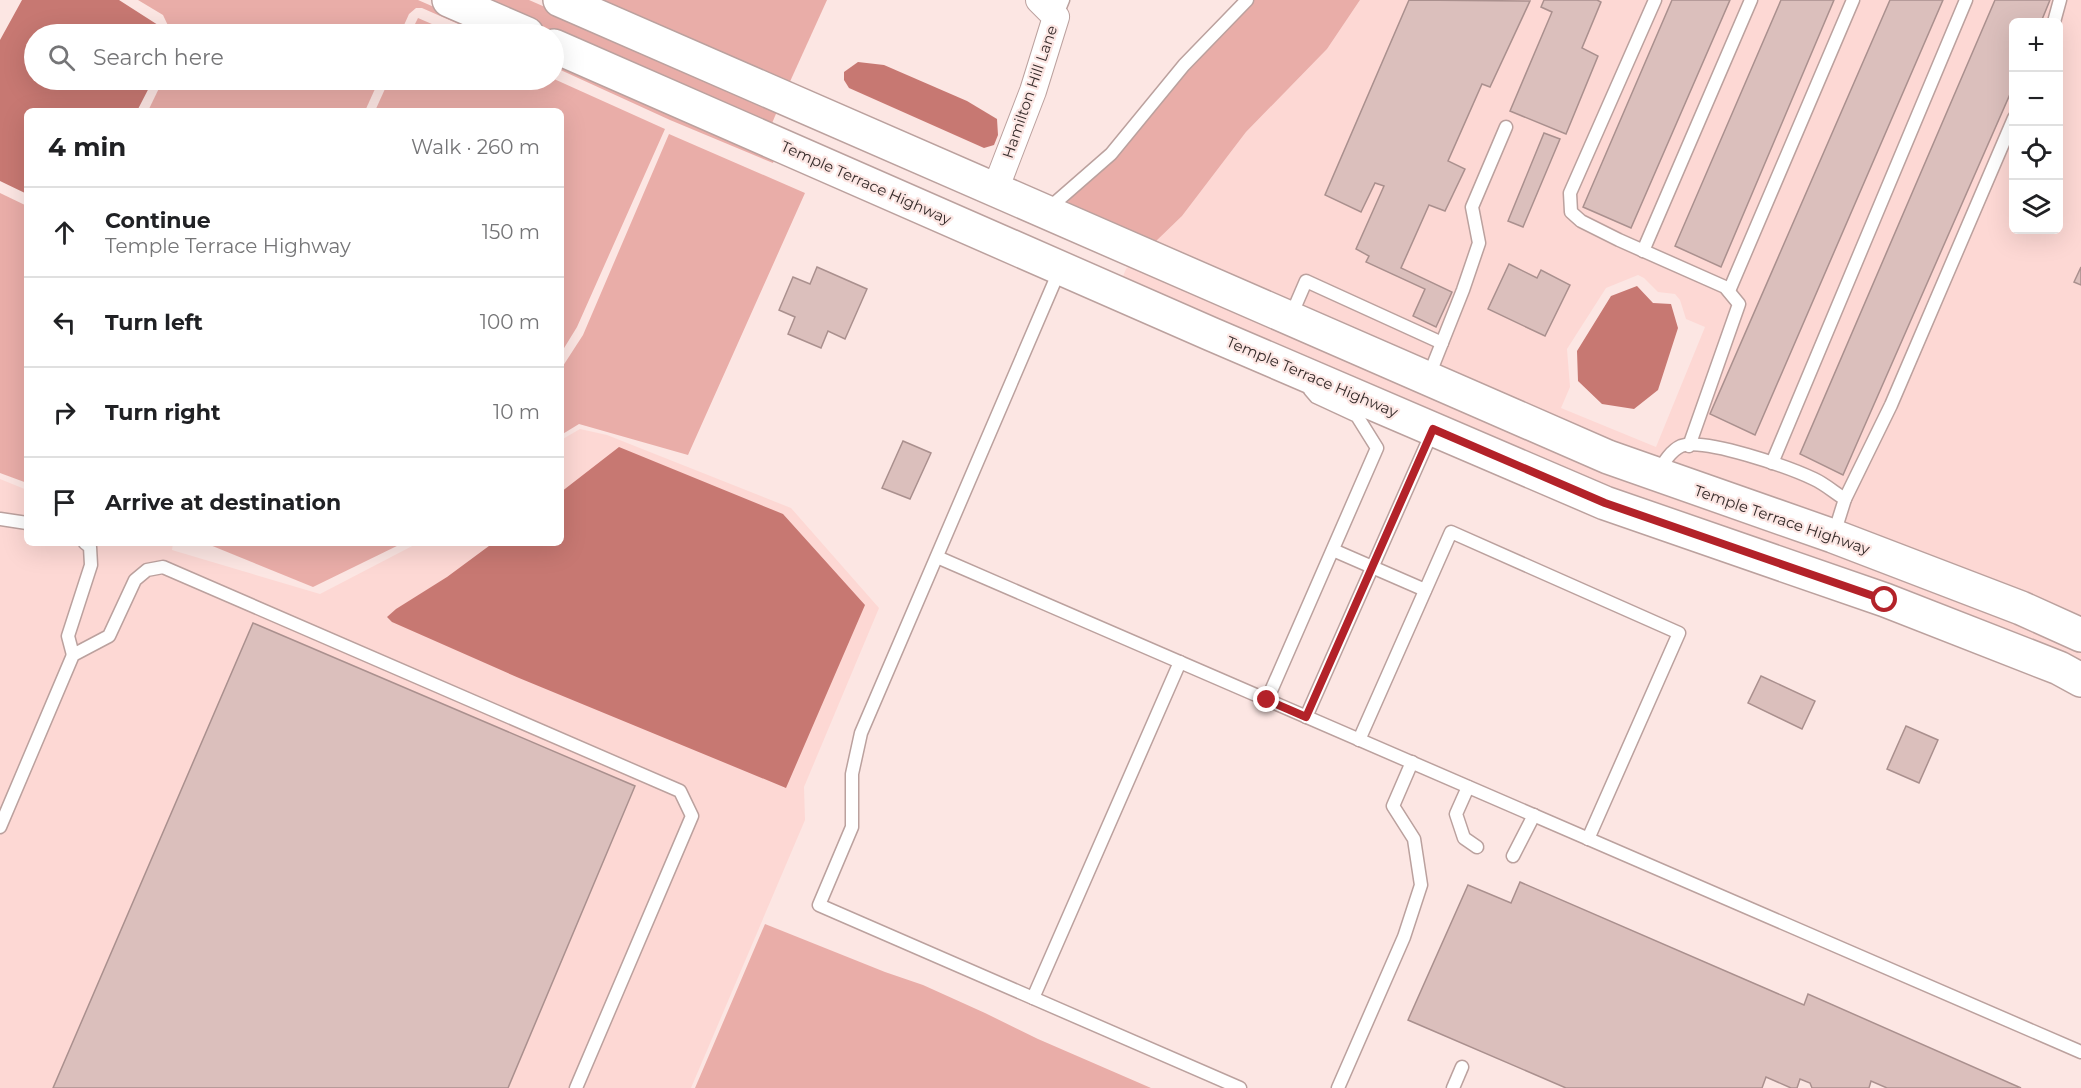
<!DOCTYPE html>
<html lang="en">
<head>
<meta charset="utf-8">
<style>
  body { margin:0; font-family:Montserrat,sans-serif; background:#f6f6f6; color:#202124 }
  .controls { position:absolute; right:18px; top:18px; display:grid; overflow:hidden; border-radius:9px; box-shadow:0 6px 24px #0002 }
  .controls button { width:54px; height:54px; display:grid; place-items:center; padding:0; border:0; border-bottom:2px solid #e0e0e0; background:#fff; color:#202124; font:30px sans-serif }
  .stop { position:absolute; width:18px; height:18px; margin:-14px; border:4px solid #b32229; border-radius:50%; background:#fff }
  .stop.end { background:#b32229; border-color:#fff; box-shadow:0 2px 6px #0008 }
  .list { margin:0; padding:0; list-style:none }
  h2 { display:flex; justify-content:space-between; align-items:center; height:78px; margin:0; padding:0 24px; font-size:26px }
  h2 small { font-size:20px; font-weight:400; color:#757577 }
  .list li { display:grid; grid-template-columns:39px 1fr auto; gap:18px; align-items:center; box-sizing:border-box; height:90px; padding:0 24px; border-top:2px solid #e0e0e0 }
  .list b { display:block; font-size:22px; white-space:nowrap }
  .list p { margin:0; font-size:20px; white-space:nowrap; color:#757577 }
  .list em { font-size:20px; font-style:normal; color:#757577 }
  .icon { flex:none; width:33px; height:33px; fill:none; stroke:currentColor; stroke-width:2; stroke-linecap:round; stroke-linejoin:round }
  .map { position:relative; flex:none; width:2081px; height:1088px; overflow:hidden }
  .search { position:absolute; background:#fff; box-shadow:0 6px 24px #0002; left:24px; top:24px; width:540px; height:66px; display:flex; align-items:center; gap:15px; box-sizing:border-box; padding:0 21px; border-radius:33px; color:#757577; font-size:22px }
  .panel { position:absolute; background:#fff; box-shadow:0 6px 24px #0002; left:24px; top:108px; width:540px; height:438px; border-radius:9px }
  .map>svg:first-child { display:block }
  .built { fill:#fdd8d4; fill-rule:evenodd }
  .green { fill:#e9ada8 }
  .water { fill:#c77872 }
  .building { fill:#dbbfbc; stroke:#aa908e; stroke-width:1.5 }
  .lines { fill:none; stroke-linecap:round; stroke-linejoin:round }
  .lane-casing { stroke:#bba19e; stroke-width:15 }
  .street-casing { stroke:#bba19e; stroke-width:28 }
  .primary-casing { stroke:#bba19e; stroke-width:36 }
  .lane { stroke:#fff; stroke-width:12 }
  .street { stroke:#fff; stroke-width:26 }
  .primary { stroke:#fff; stroke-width:33 }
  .route { stroke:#b32229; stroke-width:8 }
  .labels { text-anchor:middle; stroke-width:4.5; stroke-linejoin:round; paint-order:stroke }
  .street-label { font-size:15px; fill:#352b2a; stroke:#fce6e3 }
</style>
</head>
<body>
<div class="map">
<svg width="2081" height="1088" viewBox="0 0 2081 1088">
  <rect width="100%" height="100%" fill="#fce6e3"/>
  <!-- built -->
  <g class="built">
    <path d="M 1360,0 L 2081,0 L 2081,622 L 1612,445 L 1152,245 L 1182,216 L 1246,132 L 1327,49 ZM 2014,22 L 2058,22 L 2058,230 L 2014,230 ZM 1638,275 L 1644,278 L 1658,292 L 1675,294 L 1680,300 L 1686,319 L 1705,327 L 1656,447 L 1561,408 L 1570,387 L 1567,349 L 1606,288 Z"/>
    <path d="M 1132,263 L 2081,650 L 2081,666 L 1609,491 L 1121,281 L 1126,269 Z"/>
    <path d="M 580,429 L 607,435 L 791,508 L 879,608 L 804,787 L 805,820 L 691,1088 L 0,1088 L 0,479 L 27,490 L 27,543 L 173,543 L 172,550 L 320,594 L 418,543 L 561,543 L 561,440 Z"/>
  </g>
  <!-- green -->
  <g class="green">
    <path d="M 138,0 L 418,0 L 496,34 L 481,34 L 422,8 L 416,8 L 409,14 L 400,34 L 172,34 L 163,15 Z"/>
    <path d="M 480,0 L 529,0 L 778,109 L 770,128 Z"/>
    <path d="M 591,0 L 827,0 L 788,86 Z"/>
    <path d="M 1238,0 L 1360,0 L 1327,49 L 1246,132 L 1182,216 L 1152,245 L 1077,212 L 1064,197 L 1218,25 Z"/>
    <path d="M 418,18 L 455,34 L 410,34 Z"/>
    <path d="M 554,60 L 775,158 L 773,163 L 670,120 L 554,67 Z"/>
    <path d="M 554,79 L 665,129 L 577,327 L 561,353 L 561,111 L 375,111 L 389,80 Z"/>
    <path d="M 163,80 L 379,80 L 365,111 L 148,111 Z"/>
    <path d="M 669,134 L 805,193 L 688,455 L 579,424 L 561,435 L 561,369 L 583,335 Z"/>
    <path d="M 0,193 L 27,206 L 27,483 L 0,473 Z"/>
    <path d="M 216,543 L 403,543 L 313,587 L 210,545 Z"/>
    <path d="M 765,924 L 885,972 L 923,985 L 985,1013 L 1038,1039 L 1151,1088 L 695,1088 Z"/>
  </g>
  <!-- water -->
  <g class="water">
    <path d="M 22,0 L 119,0 L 158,25 L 161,34 L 34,34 L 34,80 L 153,80 L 137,111 L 27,111 L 27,194 L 0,181 L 0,40 Z"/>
    <path d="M 858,62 L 884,65 L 967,101 L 997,119 L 998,135 L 994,145 L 984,148 L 849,88 L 844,80 L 844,72 Z"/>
    <path d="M 1637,286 L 1653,303 L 1671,304 L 1678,328 L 1658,390 L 1634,409 L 1602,404 L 1578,381 L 1577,351 L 1611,296 Z"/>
    <path d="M 619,447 L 783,514 L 865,605 L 786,788 L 519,678 L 392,622 L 387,617 L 396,609 L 447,577 L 493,543 L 561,543 L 561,492 Z"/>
  </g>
  <!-- building -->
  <g class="building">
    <path d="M 1409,0 L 1530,1 L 1490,87 L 1482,84 L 1448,161 L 1465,169 L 1445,211 L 1429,205 L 1401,268 L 1452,292 L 1436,327 L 1413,316 L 1425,289 L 1366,262 L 1369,256 L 1356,249 L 1384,186 L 1375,183 L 1361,212 L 1325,195 Z"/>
    <path d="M 1544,0 L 1597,0 L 1601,2 L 1582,48 L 1598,56 L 1566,134 L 1510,111 L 1552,12 L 1541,7 Z"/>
    <path d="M 1672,0 L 1730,0 L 1631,228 L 1583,207 Z"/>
    <path d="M 1781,0 L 1834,0 L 1721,267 L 1675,246 Z"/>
    <path d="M 1890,0 L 1943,0 L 1755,435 L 1710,414 Z"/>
    <path d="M 1995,0 L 2050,0 L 2041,22 L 2014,22 L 2014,85 L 1843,475 L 1800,454 Z"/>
    <path d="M 1544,133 L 1560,139 L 1523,227 L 1508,221 Z"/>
    <path d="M 1509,264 L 1537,278 L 1541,270 L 1570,285 L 1545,336 L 1488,309 Z"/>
    <path d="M 817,267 L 867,289 L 845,339 L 828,331 L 821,348 L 788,334 L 795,317 L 779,310 L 793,277 L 810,284 Z"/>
    <path d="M 2081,267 L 2081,285 L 2074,282 Z"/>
    <path d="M 903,441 L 931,453 L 910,499 L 882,488 Z"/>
    <path d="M 253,623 L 635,786 L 508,1088 L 53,1088 Z"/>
    <path d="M 1761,676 L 1815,701 L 1802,729 L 1748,703 Z"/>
    <path d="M 1906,726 L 1938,740 L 1919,783 L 1887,769 Z"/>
    <path d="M 1520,882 L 1804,1005 L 1808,994 L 2021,1088 L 1887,1088 L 1871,1081 L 1869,1088 L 1812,1088 L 1810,1083 L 1800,1079 L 1797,1088 L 1791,1088 L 1766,1077 L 1762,1088 L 1566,1088 L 1408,1020 L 1468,885 L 1511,903 Z"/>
  </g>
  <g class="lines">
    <!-- lane casing -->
    <g class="lane-casing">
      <g id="lane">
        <path d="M 1655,0 L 1570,193 L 1571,212 L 1581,221 L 1619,240 L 1725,287 L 1739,304 L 1689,446"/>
        <path d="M 1056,17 L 1063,0"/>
        <path d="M 2054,22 L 2060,0"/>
        <path d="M 1048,209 L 1111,154 L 1184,65 L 1247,0"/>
        <path d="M 1643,251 L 1751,0"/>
        <path d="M 1060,269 L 861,733 L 852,774 L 852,827 L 819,905 L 1240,1088"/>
        <path d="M 1729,291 L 1853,0"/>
        <path d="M 1290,318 L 1306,281 L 1442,343"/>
        <path d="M 1428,378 L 1463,290 L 1479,243 L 1472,207 L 1506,127"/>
        <path d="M 1772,463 L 1966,0"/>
        <path d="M 1657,474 C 1663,464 1670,451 1681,446 C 1704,437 1791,468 1814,479 C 1825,484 1835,493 1845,499 L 1834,534"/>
        <path d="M 1845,499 L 1891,405 L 2014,118"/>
        <path d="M 0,519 L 27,523"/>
        <path d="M 1333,550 L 1425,590"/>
        <path d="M 937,557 L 2081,1052"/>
        <path d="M 73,655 L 68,636 L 91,565 L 90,547 L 85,543"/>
        <path d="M 1267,700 L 1377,448 L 1357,416 L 1316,397 L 1310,390"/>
        <path d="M 1306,717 L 1433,430"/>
        <path d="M 1359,740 L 1451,532 L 1679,633 L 1588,839"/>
        <path d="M 1468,787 L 1456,814 L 1464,838 L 1477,847"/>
        <path d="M 0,827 L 73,655 L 109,636 L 135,580 L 147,570 L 163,567 L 680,791 L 692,816 L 576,1088"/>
        <path d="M 1513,856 L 1534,815"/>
        <path d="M 1033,998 L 1180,662"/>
        <path d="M 1338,1088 L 1404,937 L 1421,885 L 1414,839 L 1393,806 L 1412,762"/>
        <path d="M 1453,1088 L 1462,1067"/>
      </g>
    </g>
    <!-- street casing -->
    <g class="street-casing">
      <path id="street" d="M 995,190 L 1033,91 L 1056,17 L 1039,0"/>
    </g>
    <!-- primary casing -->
    <g class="primary-casing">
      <g id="primary">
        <path d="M 449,0 L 527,34"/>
        <path d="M 560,0 L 1608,457 L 1833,536 L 2021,608 L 2081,635"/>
        <path d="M 554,46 L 1211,334 L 1605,503 L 1885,600 L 2059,668 L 2081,680"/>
      </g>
    </g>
    <!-- lane -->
    <use href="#lane" class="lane"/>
    <!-- street -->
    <use href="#street" class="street"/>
    <!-- primary -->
    <use href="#primary" class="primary"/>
  </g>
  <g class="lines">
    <!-- route -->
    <path class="route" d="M 1267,700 L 1306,717 L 1433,429 L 1605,503 L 1885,600"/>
  </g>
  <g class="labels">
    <!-- street labels -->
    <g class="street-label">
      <text transform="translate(1030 92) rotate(-71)" y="5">Hamilton Hill Lane</text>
      <text transform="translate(866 183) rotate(24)" y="5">Temple Terrace Highway</text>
      <text transform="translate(1312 377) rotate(23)" y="5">Temple Terrace Highway</text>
      <text transform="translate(1782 520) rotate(19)" y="5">Temple Terrace Highway</text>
    </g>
  </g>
</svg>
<div class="controls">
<button>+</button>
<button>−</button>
<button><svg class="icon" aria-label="locate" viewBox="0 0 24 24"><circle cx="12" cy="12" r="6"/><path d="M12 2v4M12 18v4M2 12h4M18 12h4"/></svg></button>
<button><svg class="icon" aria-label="layers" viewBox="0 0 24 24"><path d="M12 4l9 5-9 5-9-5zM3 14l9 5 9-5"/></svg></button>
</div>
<div class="stop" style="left:1885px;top:600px"></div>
<div class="stop end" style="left:1267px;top:700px"></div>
<div class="search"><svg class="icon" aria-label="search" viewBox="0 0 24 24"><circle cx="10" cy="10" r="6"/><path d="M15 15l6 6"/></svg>Search here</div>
<section class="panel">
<h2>4 min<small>Walk · 260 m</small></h2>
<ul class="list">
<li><svg class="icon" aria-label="ahead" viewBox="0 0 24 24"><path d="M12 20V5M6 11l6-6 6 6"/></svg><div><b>Continue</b><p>Temple Terrace Highway</p></div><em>150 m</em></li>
<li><svg class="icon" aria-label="left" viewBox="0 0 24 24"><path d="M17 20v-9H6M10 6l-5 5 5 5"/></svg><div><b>Turn left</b></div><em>100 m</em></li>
<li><svg class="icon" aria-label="right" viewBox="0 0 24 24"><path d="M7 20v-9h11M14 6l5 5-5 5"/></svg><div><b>Turn right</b></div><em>10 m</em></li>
<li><svg class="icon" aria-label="arrive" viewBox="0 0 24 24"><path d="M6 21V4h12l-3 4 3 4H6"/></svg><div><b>Arrive at destination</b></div></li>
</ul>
</section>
</div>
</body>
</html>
